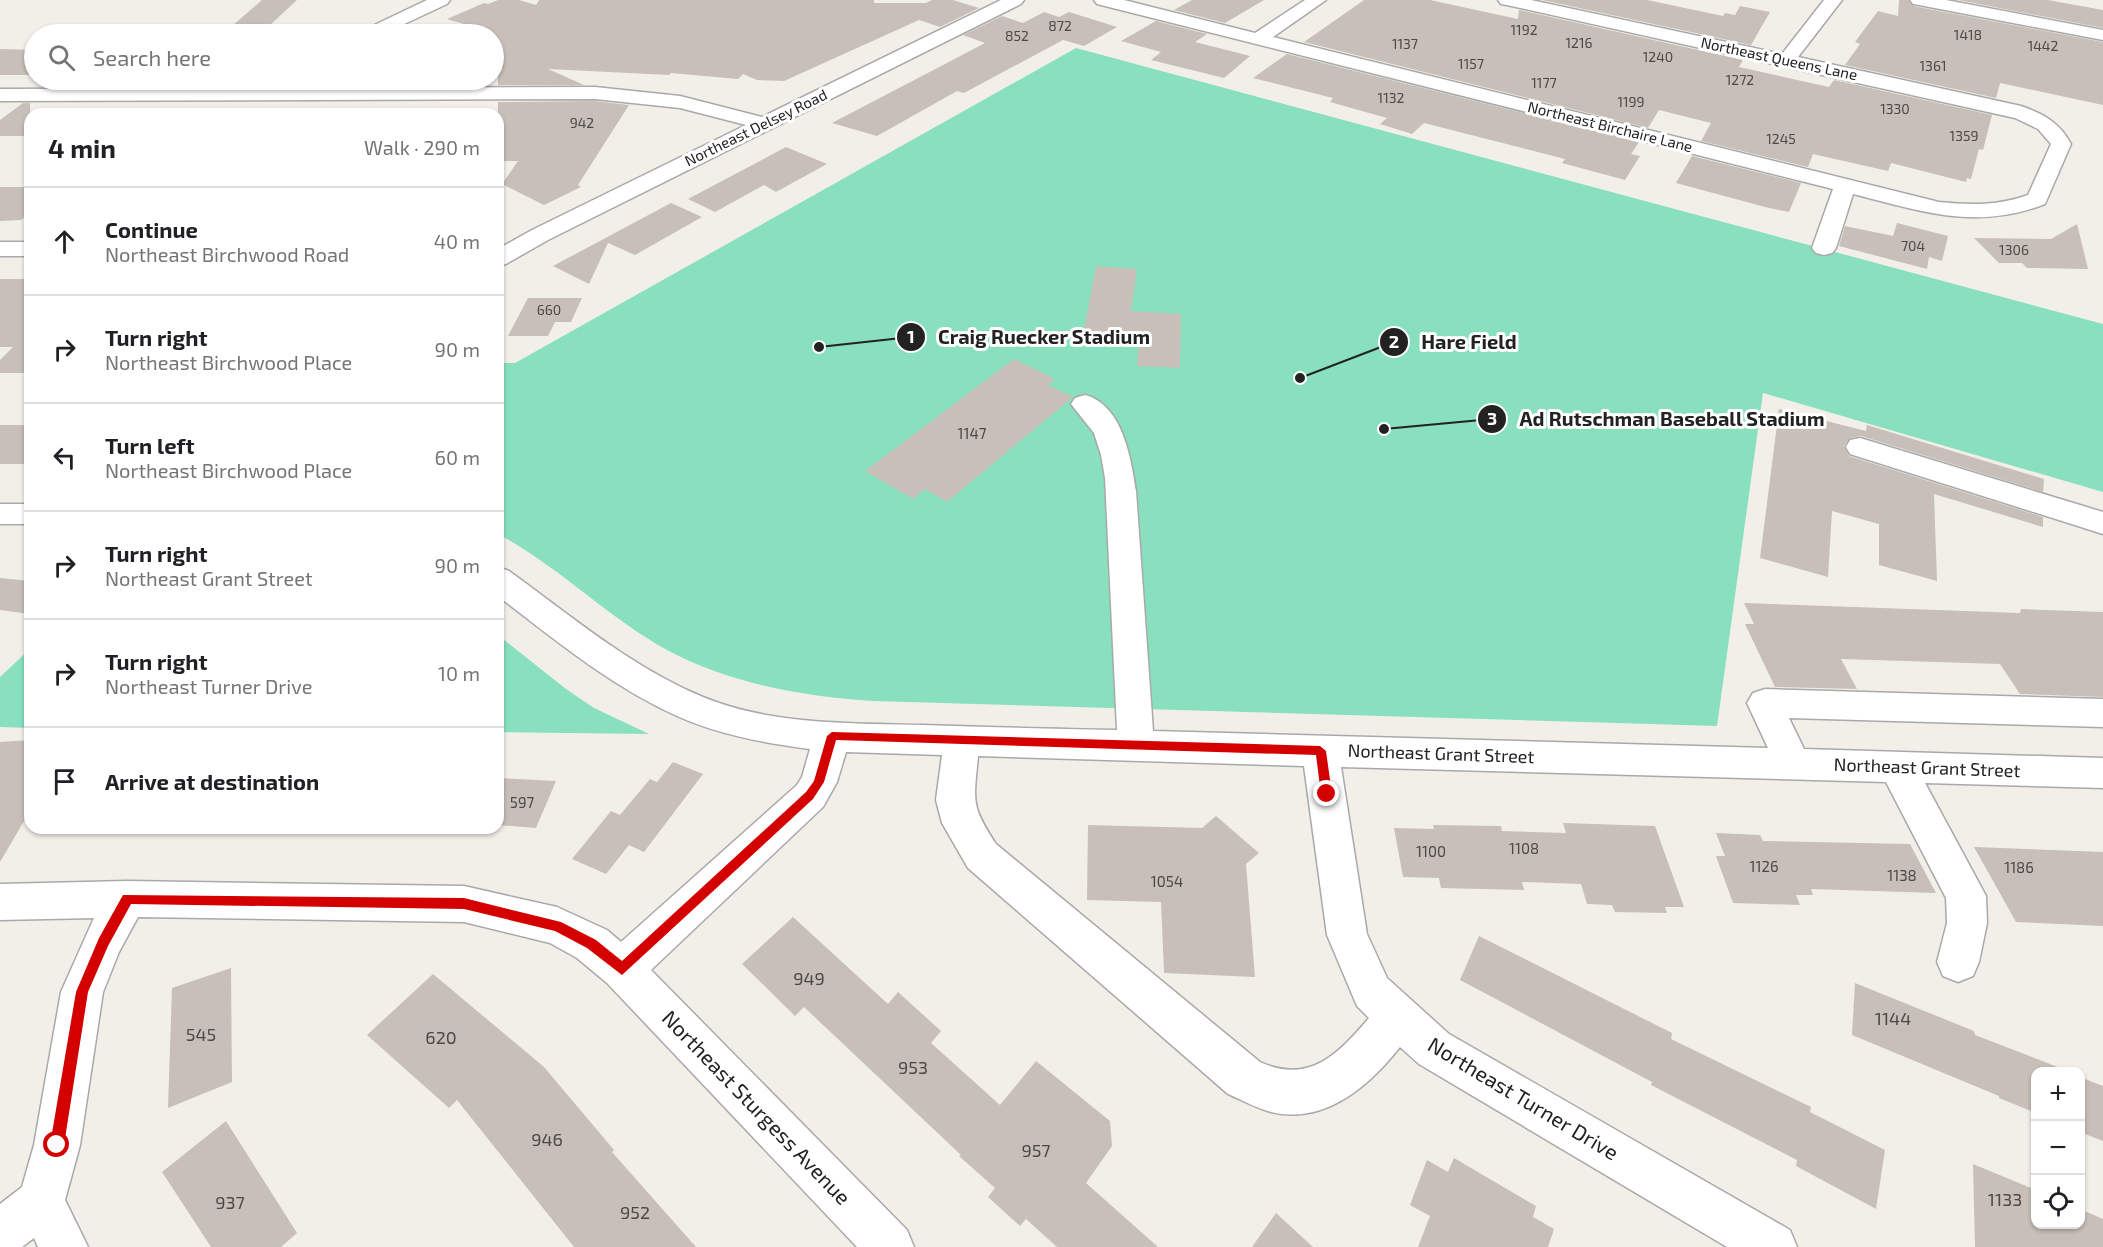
<!DOCTYPE html>
<html lang="en">
<head>
<meta charset="utf-8">
<style>
  body { margin:0; font-family:"Exo 2",sans-serif; background:#f6f6f6; color:#202124 }
  .controls { position:absolute; right:18px; bottom:18px; display:grid; overflow:hidden; border-radius:12px; box-shadow:0 2px 4px #0004 }
  .controls button { width:54px; height:54px; display:grid; place-items:center; padding:0; border:0; border-bottom:2px solid #e0e0e0; background:#fff; color:#202124; font:30px sans-serif }
  .stop { position:absolute; width:18px; height:18px; margin:-14px; border:4px solid #d40000; border-radius:50%; background:#fff }
  .stop.end { background:#d40000; border-color:#fff; box-shadow:0 2px 6px #0008 }
  .list { margin:0; padding:0; list-style:none }
  h2 { display:flex; justify-content:space-between; align-items:center; height:78px; margin:0; padding:0 24px; font-size:26px }
  h2 small { font-size:20px; font-weight:400; color:#757577 }
  .list li { display:grid; grid-template-columns:39px 1fr auto; gap:18px; align-items:center; box-sizing:border-box; height:108px; padding:0 24px; border-top:2px solid #e0e0e0 }
  .list b { display:block; font-size:22px; white-space:nowrap }
  .list p { margin:0; font-size:20px; white-space:nowrap; color:#757577 }
  .list em { font-size:20px; font-style:normal; color:#757577 }
  .icon { flex:none; width:33px; height:33px; fill:none; stroke:currentColor; stroke-width:2; stroke-linecap:round; stroke-linejoin:round }
  .map { position:relative; flex:none; width:2103px; height:1247px; overflow:hidden }
  .search { position:absolute; background:#fff; box-shadow:0 2px 4px #0004; left:24px; top:24px; width:480px; height:66px; display:flex; align-items:center; gap:15px; box-sizing:border-box; padding:0 21px; border-radius:33px; color:#757577; font-size:22px }
  .panel { position:absolute; background:#fff; box-shadow:0 2px 4px #0004; left:24px; top:108px; width:480px; height:726px; border-radius:18px }
  .map>svg:first-child { display:block }
  .pitch { fill:#88e0be }
  .building { fill:#c7bfb8 }
  .lines { fill:none; stroke-linecap:round; stroke-linejoin:round }
  .minor-casing { stroke:#a9a9a9; stroke-width:3 }
  .minor { fill:#fff; fill-rule:evenodd }
  .route { fill:#d40000 }
  .labels { text-anchor:middle; stroke-width:6; stroke-linejoin:round; paint-order:stroke }
  .far-number-label { font-size:14px; fill:#4b4948 }
  .far-street-label { font-size:15px; fill:#222; stroke:#fff }
  .number-label { font-size:15px; fill:#4b4948 }
  .street-label { font-size:18px; fill:#222; stroke:#fff }
  .near-number-label { font-size:18px; fill:#4b4948 }
  .near-street-label { font-size:21px; fill:#222; stroke:#fff }
  .leader { fill:none; stroke:#222; stroke-width:2 }
  .callout-dot { fill:#222; stroke:#fff; stroke-width:2 }
  .mark-label { font-size:18px; text-anchor:middle; font-weight:bold; fill:#fff }
  .callout-label { font-size:20px; text-anchor:middle; font-weight:bold; fill:#222; stroke:#fff; stroke-width:6; stroke-linejoin:round; paint-order:stroke }
</style>
</head>
<body>
<div class="map">
<svg width="2103" height="1247" viewBox="0 0 2103 1247">
  <rect width="100%" height="100%" fill="#f2efe9"/>
  <!-- pitch -->
  <g class="pitch">
    <path d="M 1076,48 L 2103,324 L 2103,492 L 1763,393 L 1717,726 L 873,701 C 801,696 731,684 667,650 C 607,617 558,566 498,534 L 498,363 L 515,363 Z"/>
    <path d="M 498,635 L 566,689 L 594,708 L 649,734 L 498,732 Z"/>
    <path d="M 30,649 L 30,728 L 0,727 L 0,677 Z"/>
  </g>
  <!-- building -->
  <g class="building">
    <path d="M 262,0 L 297,0 L 269,26 L 232,26 Z"/>
    <path d="M 498,0 L 519,0 L 536,5 L 539,0 L 874,0 L 874,3 L 926,3 L 932,0 L 953,0 L 979,8 L 940,27 L 919,20 L 784,81 L 757,80 L 743,74 L 738,79 L 671,73 L 669,75 L 548,69 L 584,85 L 498,85 L 498,67 L 494,73 L 494,33 L 447,19 L 484,3 L 488,4 Z"/>
    <path d="M 1192,0 L 1264,0 L 1225,23 L 1174,10 Z"/>
    <path d="M 1364,0 L 1430,0 L 1518,19 L 1519,10 L 1743,60 L 1739,67 L 1829,87 L 1834,80 L 1992,115 L 1983,150 L 1979,149 L 1971,179 L 1967,178 L 1966,182 L 1891,163 L 1888,171 L 1813,154 L 1808,167 L 1701,141 L 1711,123 L 1659,110 L 1648,128 L 1304,42 Z"/>
    <path d="M 1542,0 L 1647,0 L 1723,16 L 1725,13 L 1735,15 L 1740,6 L 1770,12 L 1751,45 Z"/>
    <path d="M 1899,0 L 1908,0 L 1913,6 L 2103,42 L 2103,105 L 2000,83 L 1996,98 L 1845,65 L 1860,44 L 1855,42 L 1878,11 L 1898,16 Z"/>
    <path d="M 1958,0 L 2048,0 L 2103,10 L 2103,28 Z"/>
    <path d="M 1044,12 L 1059,17 L 1069,12 L 1117,27 L 1084,46 L 1063,40 L 964,93 L 957,91 L 877,136 L 832,123 L 985,43 L 963,35 L 1002,16 L 1023,23 Z"/>
    <path d="M 1156,21 L 1207,34 L 1195,42 L 1250,56 L 1224,78 L 1151,60 L 1161,52 L 1121,41 Z"/>
    <path d="M 0,49 L 34,50 L 34,75 L 0,75 Z"/>
    <path d="M 1287,54 L 1639,142 L 1631,154 L 1640,156 L 1625,180 L 1562,163 L 1565,159 L 1424,123 L 1412,134 L 1380,124 L 1387,118 L 1330,102 L 1333,98 L 1253,78 Z"/>
    <path d="M 595,101 L 629,105 L 578,185 L 581,187 L 544,205 L 502,184 L 518,161 L 498,161 L 498,102 Z"/>
    <path d="M 23,103 L 30,103 L 30,136 L 0,136 L 0,120 Z"/>
    <path d="M 786,147 L 827,164 L 776,192 L 764,185 L 715,212 L 688,199 Z"/>
    <path d="M 1692,156 L 1801,183 L 1789,212 L 1765,207 L 1676,183 Z"/>
    <path d="M 0,187 L 30,187 L 30,213 L 21,220 L 0,221 Z"/>
    <path d="M 671,203 L 702,217 L 635,255 L 608,243 L 589,284 L 553,266 Z"/>
    <path d="M 1897,223 L 1948,236 L 1942,261 L 1929,257 L 1927,269 L 1839,246 L 1845,226 L 1893,236 Z"/>
    <path d="M 2077,224 L 2088,269 L 2027,268 L 2022,263 L 1999,263 L 1974,238 L 2051,239 Z"/>
    <path d="M 1096,266 L 1137,269 L 1131,311 L 1181,314 L 1180,368 L 1137,366 L 1139,339 L 1083,335 Z"/>
    <path d="M 0,279 L 30,279 L 30,373 L 0,373 L 0,360 L 13,347 L 0,347 Z"/>
    <path d="M 528,298 L 582,298 L 571,322 L 555,322 L 548,336 L 508,336 Z"/>
    <path d="M 1014,359 L 1055,379 L 1048,385 L 1073,397 L 947,502 L 925,489 L 913,499 L 865,471 Z"/>
    <path d="M 1779,409 L 1866,431 L 1867,425 L 2044,479 L 2043,492 L 1861,436 L 1850,438 L 1844,446 L 1849,456 L 2043,517 L 2043,527 L 1934,494 L 1937,581 L 1879,565 L 1879,524 L 1832,511 L 1828,577 L 1760,558 Z"/>
    <rect x="0" y="425" width="30" height="39"/>
    <path d="M 0,578 L 30,581 L 30,614 L 0,610 Z"/>
    <path d="M 1744,603 L 2020,613 L 2021,609 L 2103,612 L 2103,697 L 2020,694 L 2000,664 L 1841,659 L 1857,689 L 1775,687 L 1745,624 L 1754,624 Z"/>
    <path d="M 30,740 L 30,820 L 24,821 L 0,862 L 0,742 Z"/>
    <path d="M 673,762 L 703,774 L 644,852 L 629,845 L 606,874 L 572,859 L 611,811 L 620,815 L 650,779 L 657,782 Z"/>
    <path d="M 498,778 L 556,781 L 536,828 L 498,825 Z"/>
    <path d="M 1216,816 L 1259,853 L 1246,864 L 1255,977 L 1164,973 L 1161,902 L 1087,900 L 1088,825 L 1202,828 Z"/>
    <path d="M 1563,823 L 1655,826 L 1684,907 L 1665,907 L 1667,913 L 1615,912 L 1612,905 L 1587,904 L 1581,884 L 1522,882 L 1524,890 L 1441,888 L 1439,878 L 1403,877 L 1394,828 L 1434,829 L 1433,825 L 1501,826 L 1502,831 L 1566,833 Z"/>
    <path d="M 1716,833 L 1760,835 L 1763,841 L 1910,844 L 1936,893 L 1811,889 L 1813,895 L 1796,895 L 1800,905 L 1733,903 L 1716,856 L 1725,856 Z"/>
    <path d="M 1974,847 L 2103,852 L 2103,926 L 2016,922 Z"/>
    <path d="M 793,917 L 888,1004 L 898,992 L 941,1031 L 931,1043 L 1000,1105 L 1036,1061 L 1110,1121 L 1112,1146 L 1086,1183 L 1158,1247 L 1057,1247 L 1026,1219 L 1020,1226 L 988,1197 L 995,1188 L 959,1156 L 961,1155 L 804,1007 L 795,1016 L 742,964 Z"/>
    <path d="M 1479,936 L 1672,1033 L 1671,1039 L 1811,1107 L 1810,1112 L 1885,1150 L 1876,1209 L 1796,1166 L 1797,1160 L 1651,1085 L 1652,1082 L 1460,980 Z"/>
    <path d="M 231,968 L 232,1082 L 168,1108 L 172,988 Z"/>
    <path d="M 433,974 L 544,1067 L 614,1150 L 612,1152 L 696,1247 L 574,1247 L 457,1100 L 449,1108 L 367,1035 Z"/>
    <path d="M 1855,983 L 1974,1031 L 1975,1035 L 2068,1071 L 2036,1071 L 2036,1113 L 1999,1098 L 1999,1096 L 1852,1035 Z"/>
    <path d="M 2080,1077 L 2103,1086 L 2103,1141 L 2080,1132 Z"/>
    <path d="M 226,1121 L 297,1233 L 281,1247 L 211,1247 L 162,1172 Z"/>
    <path d="M 1454,1158 L 1536,1206 L 1533,1217 L 1554,1229 L 1548,1247 L 1418,1247 L 1430,1216 L 1410,1205 L 1427,1160 L 1448,1172 Z"/>
    <path d="M 1973,1164 L 2036,1190 L 2036,1224 L 2080,1224 L 2080,1209 L 2103,1219 L 2103,1247 L 1975,1247 Z"/>
    <path d="M 1276,1213 L 1313,1247 L 1252,1247 Z"/>
  </g>
  <g class="lines">
    <!-- minor casing -->
    <g class="minor-casing">
      <g id="minor">
        <path d="M 427,0 L 450,0 L 447,4 L 383,34 L 361,34 L 364,30 Z"/>
        <path d="M 1001,0 L 1024,0 L 1021,4 L 548,240 L 506,264 L 498,266 L 498,249 L 532,230 L 746,125 L 680,108 L 595,99 L 0,101 L 0,89 L 595,87 L 680,96 L 762,117 Z"/>
        <path d="M 1094,0 L 1124,0 L 1255,33 L 1305,0 L 1326,0 L 1273,37 L 1939,202 C 1970,205 1998,206 2028,195 L 2051,144 L 2038,129 L 2015,118 L 1507,5 L 1501,4 L 1498,0 L 1531,0 L 1782,54 L 1824,0 L 1842,0 L 1798,57 L 2021,106 C 2044,114 2060,123 2071,144 L 2045,204 C 1976,231 1921,211 1853,194 L 1836,248 L 1832,253 L 1824,255 L 1816,253 L 1812,248 L 1833,189 L 1097,4 Z"/>
        <path d="M 1910,0 L 1946,0 L 2103,30 L 2103,40 L 1919,5 L 1913,4 Z"/>
        <rect x="0" y="242" width="30" height="14"/>
        <path d="M 1085,395 C 1123,405 1131,459 1136,491 L 1153,731 L 1768,748 L 1747,703 L 1753,693 L 1765,689 L 2103,699 L 2103,727 L 1789,718 L 1804,749 L 2103,758 L 2103,788 L 1925,783 L 1986,896 L 1987,923 L 1979,962 L 1973,976 L 1958,982 L 1943,976 L 1937,962 L 1947,923 L 1946,898 L 1886,782 L 1341,767 L 1367,934 L 1387,978 L 1449,1034 L 1790,1230 L 1797,1247 L 1727,1247 L 1419,1064 L 1400,1047 C 1369,1086 1325,1125 1271,1112 C 1256,1108 1242,1100 1228,1094 L 968,868 L 942,823 L 936,800 L 942,755 L 846,752 L 837,782 L 823,807 L 651,970 L 907,1230 L 914,1247 L 857,1247 L 607,983 L 577,958 L 550,943 L 464,922 L 138,917 L 119,952 L 103,992 L 80,1145 L 65,1200 L 88,1247 L 38,1247 L 34,1238 L 22,1247 L 0,1247 L 0,1204 L 22,1187 L 34,1145 L 61,992 L 94,918 L 0,920 L 0,884 L 127,881 L 464,886 L 557,907 L 607,930 L 621,942 L 797,785 L 802,777 L 810,749 C 765,743 719,735 677,716 C 611,686 555,640 498,596 L 498,567 L 509,571 C 571,616 631,667 703,697 C 770,725 851,723 922,725 C 987,727 1052,729 1117,730 L 1105,478 L 1101,455 L 1094,433 L 1071,404 L 1075,398 ZM 978,756 L 1304,766 L 1327,935 L 1357,1006 L 1369,1018 C 1339,1053 1310,1085 1260,1062 L 996,844 C 970,805 974,801 978,756 Z"/>
        <path d="M 1860,438 L 2103,512 L 2103,534 L 1850,454 L 1846,447 L 1850,440 Z"/>
        <rect x="0" y="504" width="30" height="20"/>
      </g>
    </g>
    <!-- minor -->
    <use href="#minor" class="minor"/>
  </g>
  <!-- route -->
  <path class="route" d="M 832,732 L 1320,746 L 1326,751 L 1332,794 L 1327,799 L 1321,794 L 1316,755 L 836,740 L 824,782 L 813,799 L 622,975 L 587,948 L 555,931 L 464,909 L 131,904 L 108,946 L 88,992 L 64,1145 L 62,1150 L 57,1152 L 52,1150 L 50,1145 L 76,992 L 99,938 L 123,895 L 464,898 L 561,922 L 596,940 L 622,961 L 806,792 L 814,781 L 827,736 Z"/>
  <g class="labels">
    <!-- far-number labels -->
    <g class="far-number-label">
      <text x="1060" y="31">872</text>
      <text x="1524" y="35">1192</text>
      <text x="1968" y="40">1418</text>
      <text x="1017" y="41">852</text>
      <text x="1579" y="48">1216</text>
      <text x="1405" y="49">1137</text>
      <text x="2043" y="51">1442</text>
      <text x="1658" y="62">1240</text>
      <text x="1471" y="69">1157</text>
      <text x="1933" y="71">1361</text>
      <text x="1740" y="85">1272</text>
      <text x="1544" y="88">1177</text>
      <text x="1391" y="103">1132</text>
      <text x="1631" y="107">1199</text>
      <text x="1895" y="114">1330</text>
      <text x="582" y="128">942</text>
      <text x="1964" y="141">1359</text>
      <text x="1781" y="144">1245</text>
      <text x="1913" y="251">704</text>
      <text x="2014" y="255">1306</text>
      <text x="549" y="315">660</text>
    </g>
    <!-- far-street labels -->
    <g class="far-street-label">
      <text transform="translate(1779 59) rotate(12)" y="5">Northeast Queens Lane</text>
      <text transform="translate(1610 127) rotate(14)" y="5">Northeast Birchaire Lane</text>
      <text transform="translate(756 128) rotate(-26)" y="5">Northeast Delsey Road</text>
    </g>
    <!-- number labels -->
    <g class="number-label">
      <text x="972" y="439">1147</text>
      <text x="522" y="808">597</text>
      <text x="1524" y="854">1108</text>
      <text x="1431" y="857">1100</text>
      <text x="1764" y="872">1126</text>
      <text x="2019" y="873">1186</text>
      <text x="1902" y="881">1138</text>
      <text x="1167" y="887">1054</text>
    </g>
    <!-- street labels -->
    <g class="street-label">
      <text transform="translate(1441 754) rotate(2)" y="6">Northeast Grant Street</text>
      <text transform="translate(1927 768) rotate(2)" y="6">Northeast Grant Street</text>
    </g>
    <!-- near-number labels -->
    <g class="near-number-label">
      <text x="809" y="985">949</text>
      <text x="1893" y="1025">1144</text>
      <text x="201" y="1041">545</text>
      <text x="441" y="1044">620</text>
      <text x="913" y="1074">953</text>
      <text x="547" y="1146">946</text>
      <text x="1036" y="1157">957</text>
      <text x="2005" y="1206">1133</text>
      <text x="230" y="1209">937</text>
      <text x="635" y="1219">952</text>
    </g>
    <!-- near-street labels -->
    <g class="near-street-label">
      <text transform="translate(1523 1099) rotate(31)" y="7">Northeast Turner Drive</text>
      <text transform="translate(756 1108) rotate(46)" y="7">Northeast Sturgess Avenue</text>
    </g>
  </g>
  <!-- callouts -->
  <path class="leader" d="M819 347L911 337M1300 378L1394 342M1384 429L1492 419"/>
  <g class="callout-dot">
    <circle cx="819" cy="347" r="6"/>
    <circle cx="1300" cy="378" r="6"/>
    <circle cx="1384" cy="429" r="6"/>
    <circle cx="911" cy="337" r="15"/>
    <circle cx="1394" cy="342" r="15"/>
    <circle cx="1492" cy="419" r="15"/>
  </g>
  <g class="mark-label">
    <text x="911" y="343">1</text>
    <text x="1394" y="348">2</text>
    <text x="1492" y="425">3</text>
  </g>
  <g class="callout-label">
    <text x="1044" y="344">Craig Ruecker Stadium</text>
    <text x="1469" y="349">Hare Field</text>
    <text x="1672" y="426">Ad Rutschman Baseball Stadium</text>
  </g>
</svg>
<div class="controls">
<button>+</button>
<button>−</button>
<button><svg class="icon" aria-label="locate" viewBox="0 0 24 24"><circle cx="12" cy="12" r="6"/><path d="M12 2v4M12 18v4M2 12h4M18 12h4"/></svg></button>
</div>
<div class="stop" style="left:57px;top:1145px"></div>
<div class="stop end" style="left:1327px;top:794px"></div>
<div class="search"><svg class="icon" aria-label="search" viewBox="0 0 24 24"><circle cx="10" cy="10" r="6"/><path d="M15 15l6 6"/></svg>Search here</div>
<section class="panel">
<h2>4 min<small>Walk · 290 m</small></h2>
<ul class="list">
<li><svg class="icon" aria-label="ahead" viewBox="0 0 24 24"><path d="M12 20V5M6 11l6-6 6 6"/></svg><div><b>Continue</b><p>Northeast Birchwood Road</p></div><em>40 m</em></li>
<li><svg class="icon" aria-label="right" viewBox="0 0 24 24"><path d="M7 20v-9h11M14 6l5 5-5 5"/></svg><div><b>Turn right</b><p>Northeast Birchwood Place</p></div><em>90 m</em></li>
<li><svg class="icon" aria-label="left" viewBox="0 0 24 24"><path d="M17 20v-9H6M10 6l-5 5 5 5"/></svg><div><b>Turn left</b><p>Northeast Birchwood Place</p></div><em>60 m</em></li>
<li><svg class="icon" aria-label="right" viewBox="0 0 24 24"><path d="M7 20v-9h11M14 6l5 5-5 5"/></svg><div><b>Turn right</b><p>Northeast Grant Street</p></div><em>90 m</em></li>
<li><svg class="icon" aria-label="right" viewBox="0 0 24 24"><path d="M7 20v-9h11M14 6l5 5-5 5"/></svg><div><b>Turn right</b><p>Northeast Turner Drive</p></div><em>10 m</em></li>
<li><svg class="icon" aria-label="arrive" viewBox="0 0 24 24"><path d="M6 21V4h12l-3 4 3 4H6"/></svg><div><b>Arrive at destination</b></div></li>
</ul>
</section>
</div>
</body>
</html>
